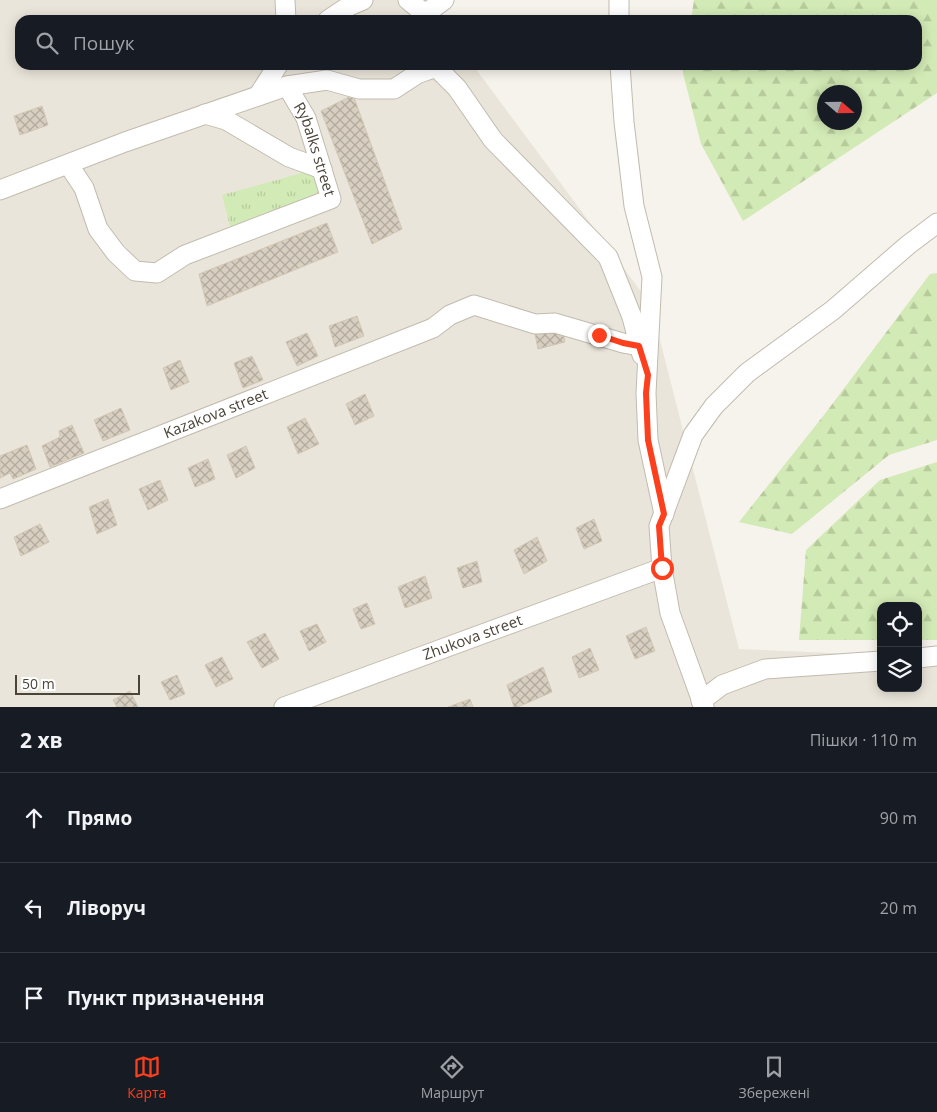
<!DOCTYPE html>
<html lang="uk">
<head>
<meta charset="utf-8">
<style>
  body { margin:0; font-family:"Open Sans",sans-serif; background:#20242c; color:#f1f3f6 }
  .controls { position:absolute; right:15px; bottom:15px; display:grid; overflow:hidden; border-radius:10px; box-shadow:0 2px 12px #0003 }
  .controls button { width:45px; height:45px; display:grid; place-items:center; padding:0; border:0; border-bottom:1px solid #363941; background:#171b24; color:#f1f3f6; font:25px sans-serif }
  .compass { position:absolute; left:817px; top:85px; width:45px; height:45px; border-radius:50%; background:#171b24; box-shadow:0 2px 12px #0003; rotate:110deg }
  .scale { position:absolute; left:15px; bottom:12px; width:125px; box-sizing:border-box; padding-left:5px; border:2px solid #4b4439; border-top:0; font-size:14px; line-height:18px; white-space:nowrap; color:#4b4439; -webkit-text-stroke:4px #fff; paint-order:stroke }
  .stop { position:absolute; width:15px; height:15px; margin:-11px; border:4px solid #fc3f1d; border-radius:50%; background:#fff }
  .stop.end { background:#fc3f1d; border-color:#fff; box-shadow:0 1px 5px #0008 }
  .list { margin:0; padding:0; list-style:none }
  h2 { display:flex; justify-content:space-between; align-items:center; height:65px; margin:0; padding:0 20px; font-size:21px }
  h2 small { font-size:16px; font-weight:400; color:#9ea1a6 }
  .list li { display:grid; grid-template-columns:32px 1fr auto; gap:15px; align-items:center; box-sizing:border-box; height:90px; padding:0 20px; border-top:1px solid #363941 }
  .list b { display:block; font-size:19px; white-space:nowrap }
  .list em { font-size:16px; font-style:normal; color:#9ea1a6 }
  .icon { flex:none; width:28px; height:28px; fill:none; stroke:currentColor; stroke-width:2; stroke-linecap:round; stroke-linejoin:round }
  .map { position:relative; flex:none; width:937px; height:707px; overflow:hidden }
  .search { position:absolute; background:#171b24; box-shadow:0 2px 12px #0003; left:15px; right:15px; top:15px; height:55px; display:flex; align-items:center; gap:12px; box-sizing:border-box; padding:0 18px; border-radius:15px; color:#9ea1a6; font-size:19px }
  .sheet { height:335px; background:#171b24 }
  nav { display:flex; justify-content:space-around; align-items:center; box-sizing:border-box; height:70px; border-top:1px solid #363941; background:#171b24; font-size:14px; color:#9ea1a6 }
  nav a { display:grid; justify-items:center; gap:2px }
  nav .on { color:#fc3f1d }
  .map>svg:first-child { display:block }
  .residential { fill:#eae5da }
  .forest { fill:url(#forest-firs); fill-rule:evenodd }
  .park { fill:url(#park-tufts) }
  .building { fill:url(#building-cross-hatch); stroke:#d3c7b4 }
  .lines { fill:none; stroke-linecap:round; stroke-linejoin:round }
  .street-casing { stroke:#c2bbae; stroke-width:21 }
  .street { stroke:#fff; stroke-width:19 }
  .route { stroke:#fc3f1d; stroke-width:6 }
  .labels { text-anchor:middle; stroke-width:4.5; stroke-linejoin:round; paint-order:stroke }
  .street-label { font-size:15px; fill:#4b4439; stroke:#fff }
</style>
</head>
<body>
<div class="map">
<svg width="937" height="707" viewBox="0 0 937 707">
  <defs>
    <pattern id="forest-firs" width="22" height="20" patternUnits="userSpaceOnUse" patternTransform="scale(1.25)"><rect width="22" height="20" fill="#d2eab5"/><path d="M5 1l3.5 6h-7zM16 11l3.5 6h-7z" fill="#b6ca9c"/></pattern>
    <pattern id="park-tufts" width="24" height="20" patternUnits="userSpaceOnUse" patternTransform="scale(1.25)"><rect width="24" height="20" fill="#d2eab5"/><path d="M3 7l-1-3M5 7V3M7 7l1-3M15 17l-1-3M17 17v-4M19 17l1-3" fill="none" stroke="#b6ca9c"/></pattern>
    <pattern id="building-cross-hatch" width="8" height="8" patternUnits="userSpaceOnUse" patternTransform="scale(1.25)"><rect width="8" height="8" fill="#d8cfc1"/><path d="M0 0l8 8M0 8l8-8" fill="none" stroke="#b1aa9e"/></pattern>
  </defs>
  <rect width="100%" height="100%" fill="#f6f3ec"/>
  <!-- residential -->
  <path class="residential" d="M 0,0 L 425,0 L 440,20 L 20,20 L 20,65 L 473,65 L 651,305 L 739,649 L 881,655 L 881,688 L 918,688 L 918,656 L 937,657 L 937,707 L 0,707 Z"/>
  <!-- forest -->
  <g class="forest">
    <path d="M 694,0 L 937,0 L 937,93 L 743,221 L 701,144 L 683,73 L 684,65 L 917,65 L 917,20 L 691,20 ZM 824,92 L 854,92 L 854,122 L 824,122 Z"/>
    <path d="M 937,273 L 937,440 L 889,455 L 792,534 L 739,522 L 824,415 L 930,274 Z"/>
    <path d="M 937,462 L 937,640 L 918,640 L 918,606 L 881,606 L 881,640 L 799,640 L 806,550 L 880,480 Z"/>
  </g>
  <!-- park -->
  <path class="park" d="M 313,170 L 324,198 L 232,234 L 222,195 Z"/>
  <!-- building -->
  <g class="building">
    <path d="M 353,95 L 402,229 L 372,244 L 321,111 Z"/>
    <path d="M 42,106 L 48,125 L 20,135 L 14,116 Z"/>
    <path d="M 327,223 L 338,252 L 207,306 L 199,274 Z"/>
    <path d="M 357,316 L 364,336 L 335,347 L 329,326 Z"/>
    <path d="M 562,326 L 565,342 L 538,349 L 535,334 Z"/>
    <path d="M 307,333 L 318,356 L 297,366 L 286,342 Z"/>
    <path d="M 252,356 L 263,380 L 243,388 L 234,363 Z"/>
    <path d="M 180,360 L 189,382 L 171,390 L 163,368 Z"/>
    <path d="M 365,394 L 374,416 L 355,425 L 346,404 Z"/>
    <path d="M 121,408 L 130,430 L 103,441 L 94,420 Z"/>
    <path d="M 305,418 L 319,444 L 298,454 L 287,427 Z"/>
    <path d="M 72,425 L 84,453 L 50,467 L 42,446 L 60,437 L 59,431 Z"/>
    <path d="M 27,445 L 36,469 L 13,479 L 10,473 L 0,478 L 0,456 Z"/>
    <path d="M 246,446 L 255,468 L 236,478 L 227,455 Z"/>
    <path d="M 208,459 L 215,479 L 195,487 L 188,468 Z"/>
    <path d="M 160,480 L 168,500 L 148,510 L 139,489 Z"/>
    <path d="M 108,499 L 117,525 L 97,534 L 89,507 Z"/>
    <path d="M 594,519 L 602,541 L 584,549 L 576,528 Z"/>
    <path d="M 40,524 L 49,542 L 21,556 L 14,537 Z"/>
    <path d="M 537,537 L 547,561 L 524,574 L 514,550 Z"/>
    <path d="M 477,561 L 482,582 L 463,588 L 457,568 Z"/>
    <path d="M 425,576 L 432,598 L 405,608 L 398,587 Z"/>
    <path d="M 367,603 L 375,624 L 361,629 L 353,609 Z"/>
    <path d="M 317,624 L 326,642 L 309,651 L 300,631 Z"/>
    <path d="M 646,627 L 655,651 L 635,659 L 626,636 Z"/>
    <path d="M 265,633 L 279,659 L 262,668 L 247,642 Z"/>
    <path d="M 590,648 L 599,670 L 579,678 L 572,657 Z"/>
    <path d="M 222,657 L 233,679 L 216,687 L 205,665 Z"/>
    <path d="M 543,667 L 552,692 L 518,707 L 514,707 L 507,685 Z"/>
    <path d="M 177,675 L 185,694 L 170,700 L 161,682 Z"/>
    <path d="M 130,691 L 138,707 L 117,707 L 113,700 Z"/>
    <path d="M 470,699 L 473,707 L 448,707 Z"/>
  </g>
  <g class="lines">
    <!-- street casing -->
    <g class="street-casing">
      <g id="street">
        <path d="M 285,0 L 286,20"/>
        <path d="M 408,0 L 425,14 L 426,20"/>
        <path d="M 619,0 L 619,20"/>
        <path d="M 425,14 L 444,0"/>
        <path d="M 328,20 L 349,6 L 363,0"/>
        <path d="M 620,65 L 624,122 L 634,206 L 652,277 L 646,393 L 648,440 L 664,514"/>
        <path d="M 436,67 L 457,88 L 493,140 L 608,257 L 632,317 L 642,355"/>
        <path d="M 287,86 L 327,80 L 359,89 L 394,89 L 417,74 L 436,67 L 435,65"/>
        <path d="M 258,96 L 278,65"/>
        <path d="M 205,114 L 226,120 L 289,157 L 322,169"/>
        <path id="s1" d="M 0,190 L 125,142 L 287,86 L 306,118 L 331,199 L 185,255 L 157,273 L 135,271 L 116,253 L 98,229 L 84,188 L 68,164"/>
        <path id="s2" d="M 0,499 L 433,328 L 450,315 L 474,305 L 535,324 L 555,323 L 623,343 L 639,346"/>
        <path d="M 918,658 L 937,656"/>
        <path d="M 701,701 L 722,685 L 765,669 L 881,661"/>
        <path id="s3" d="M 284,707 L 662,568"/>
        <path d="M 704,707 L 670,613 L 662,568 L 659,526 L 693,435 L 714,406 L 747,373 L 833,310 L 908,245 L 937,223"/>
      </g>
    </g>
    <!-- street -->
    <use href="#street" class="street"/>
  </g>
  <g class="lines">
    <!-- route -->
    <path class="route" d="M 599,335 L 623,343 L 639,346 L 648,375 L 646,393 L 648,440 L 664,514 L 659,526 L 662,568"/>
  </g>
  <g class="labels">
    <!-- street labels -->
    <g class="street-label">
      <text dy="5" stroke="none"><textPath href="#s1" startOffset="375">Rybalks street</textPath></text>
      <text dy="5" stroke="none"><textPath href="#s2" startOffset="232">Kazakova street</textPath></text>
      <text dy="5" stroke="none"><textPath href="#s3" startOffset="201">Zhukova street</textPath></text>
    </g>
  </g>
</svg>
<div class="controls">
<button><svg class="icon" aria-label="locate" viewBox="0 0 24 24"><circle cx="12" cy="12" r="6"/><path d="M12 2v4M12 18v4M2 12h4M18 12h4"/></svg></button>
<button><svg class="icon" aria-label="layers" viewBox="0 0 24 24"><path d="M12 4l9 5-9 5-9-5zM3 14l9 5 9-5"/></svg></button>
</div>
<svg class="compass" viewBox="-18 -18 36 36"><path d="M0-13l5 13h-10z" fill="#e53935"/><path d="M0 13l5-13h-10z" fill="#9ea1a6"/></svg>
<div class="scale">50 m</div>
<div class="stop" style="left:662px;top:568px"></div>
<div class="stop end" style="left:599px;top:335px"></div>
<div class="search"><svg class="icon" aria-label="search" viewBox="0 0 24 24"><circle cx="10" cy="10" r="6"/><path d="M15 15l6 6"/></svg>Пошук</div>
</div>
<section class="sheet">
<h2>2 хв<small>Пішки · 110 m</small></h2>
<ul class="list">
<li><svg class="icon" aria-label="ahead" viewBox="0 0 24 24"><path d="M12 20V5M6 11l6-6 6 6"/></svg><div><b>Прямо</b></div><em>90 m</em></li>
<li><svg class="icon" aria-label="left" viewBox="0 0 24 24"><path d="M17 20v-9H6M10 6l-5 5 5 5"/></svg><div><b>Ліворуч</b></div><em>20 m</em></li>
<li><svg class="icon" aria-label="arrive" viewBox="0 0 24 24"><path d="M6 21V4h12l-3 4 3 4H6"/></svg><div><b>Пункт призначення</b></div></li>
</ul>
</section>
<nav>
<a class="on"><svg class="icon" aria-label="map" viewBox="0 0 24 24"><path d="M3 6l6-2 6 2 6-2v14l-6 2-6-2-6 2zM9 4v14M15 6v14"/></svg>Карта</a>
<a><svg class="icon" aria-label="directions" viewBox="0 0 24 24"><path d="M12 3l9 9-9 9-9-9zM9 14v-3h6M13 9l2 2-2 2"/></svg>Маршрут</a>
<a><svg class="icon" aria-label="saved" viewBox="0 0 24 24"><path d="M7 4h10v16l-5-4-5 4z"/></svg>Збережені</a>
</nav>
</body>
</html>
